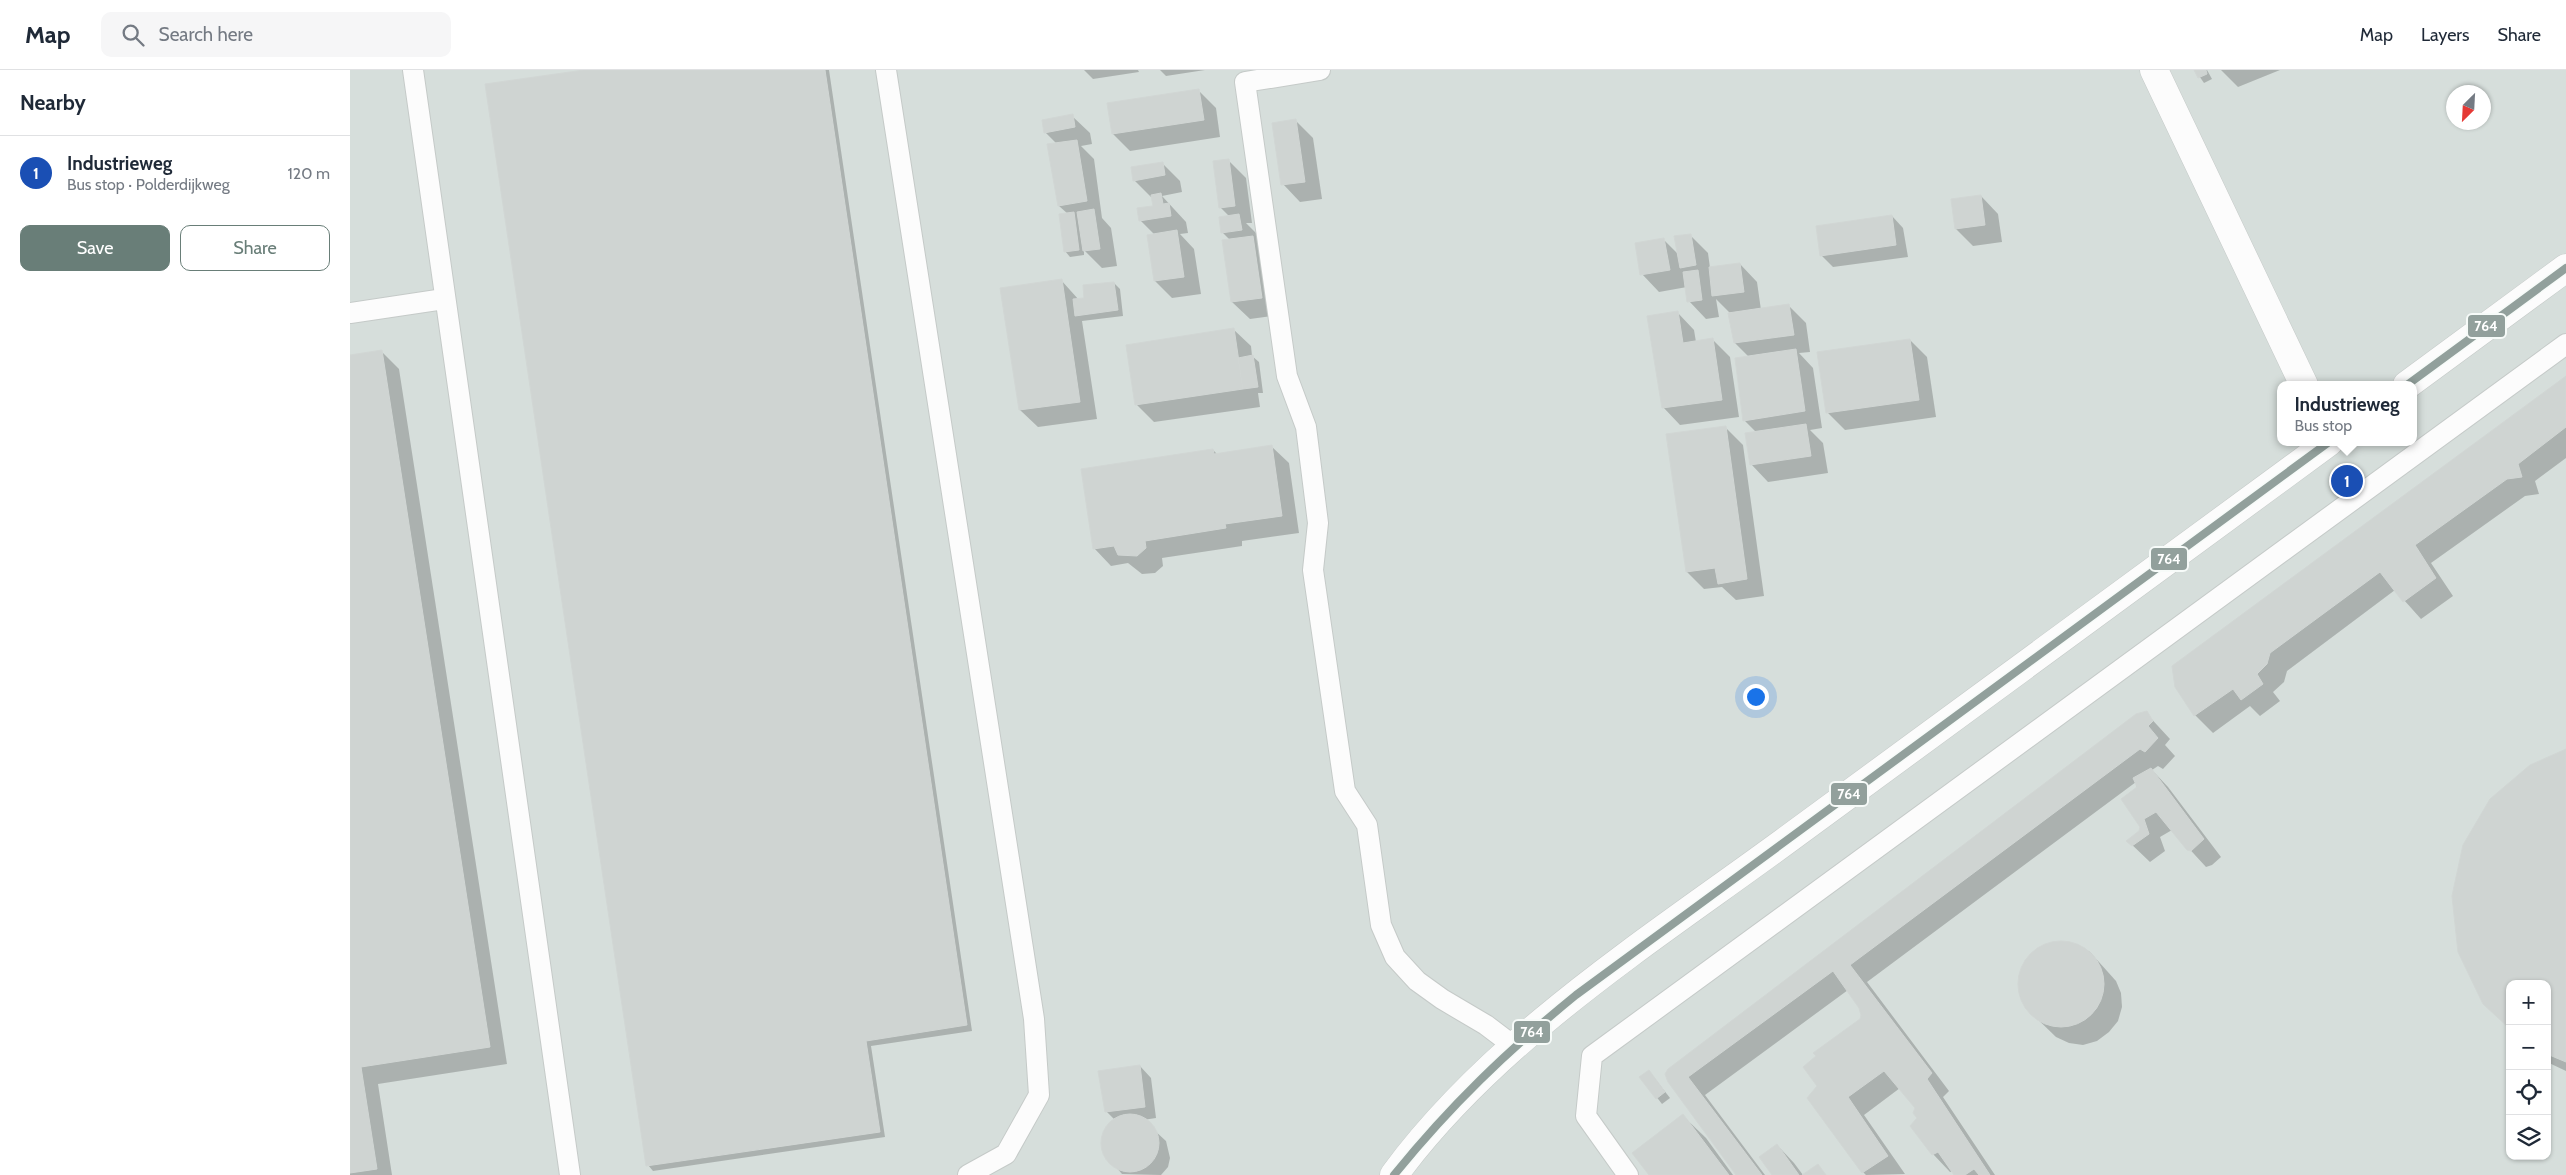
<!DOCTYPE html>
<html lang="en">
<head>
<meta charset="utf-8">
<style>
  body { margin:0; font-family:Cabin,sans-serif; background:#f6f6f7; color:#1f2937 }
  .controls { position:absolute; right:15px; bottom:15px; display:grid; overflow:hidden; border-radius:10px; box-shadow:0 1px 4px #0004 }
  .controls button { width:45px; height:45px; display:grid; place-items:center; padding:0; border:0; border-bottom:1px solid #e0e1e3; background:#fff; color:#1f2937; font:25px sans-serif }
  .compass { position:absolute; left:2096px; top:15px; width:45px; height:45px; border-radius:50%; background:#fff; box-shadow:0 1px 4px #0004; rotate:204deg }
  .you { position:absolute; left:1405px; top:626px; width:18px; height:18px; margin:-12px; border:4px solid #fff; border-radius:50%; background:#1a73e8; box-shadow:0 0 0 8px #1a73e833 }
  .badge { display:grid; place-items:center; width:32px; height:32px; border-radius:50%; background:#697e78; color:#fff; font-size:16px; font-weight:700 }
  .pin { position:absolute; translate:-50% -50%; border:2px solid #fff; box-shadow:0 1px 5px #0006 }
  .popup { position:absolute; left:1927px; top:311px; width:140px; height:65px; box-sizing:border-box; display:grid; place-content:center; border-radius:10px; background:#fff; filter:drop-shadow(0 1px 4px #0005); font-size:16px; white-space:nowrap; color:#747a83 }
  .popup b { font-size:19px; color:#1f2937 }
  .popup::after { content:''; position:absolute; left:50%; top:100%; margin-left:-10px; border:10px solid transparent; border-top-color:#fff }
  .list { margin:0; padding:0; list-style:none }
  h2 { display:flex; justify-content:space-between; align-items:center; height:65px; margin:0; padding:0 20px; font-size:21px }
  h2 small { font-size:16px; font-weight:400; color:#747a83 }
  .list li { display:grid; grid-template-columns:32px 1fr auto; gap:15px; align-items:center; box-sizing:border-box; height:75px; padding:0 20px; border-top:1px solid #e0e1e3 }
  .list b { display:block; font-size:19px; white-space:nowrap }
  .list p { margin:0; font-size:16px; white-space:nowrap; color:#747a83 }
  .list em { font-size:16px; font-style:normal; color:#747a83 }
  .actions { display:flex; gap:10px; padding:15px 20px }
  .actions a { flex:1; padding:11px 0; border:1px solid #697e78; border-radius:10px; text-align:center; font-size:18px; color:#697e78 }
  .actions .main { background:#697e78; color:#fff }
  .icon { flex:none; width:28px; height:28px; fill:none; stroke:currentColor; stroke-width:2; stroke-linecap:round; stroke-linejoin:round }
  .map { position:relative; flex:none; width:2216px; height:1105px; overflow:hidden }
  header { display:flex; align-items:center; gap:30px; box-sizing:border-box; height:70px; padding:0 25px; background:#fff; border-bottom:1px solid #e0e1e3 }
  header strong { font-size:24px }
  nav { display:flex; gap:28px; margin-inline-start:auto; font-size:18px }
  .search { width:350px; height:45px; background:#f6f6f7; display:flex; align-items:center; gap:12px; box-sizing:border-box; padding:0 18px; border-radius:10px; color:#747a83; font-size:19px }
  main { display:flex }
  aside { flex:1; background:#fff }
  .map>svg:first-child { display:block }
  .built { fill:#d6dedb; fill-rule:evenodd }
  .shadow { fill:#0003 }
  .building { fill:#cfd4d2; stroke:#d1d6d4 }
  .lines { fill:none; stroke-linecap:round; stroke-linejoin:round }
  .service-casing { stroke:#c5cac8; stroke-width:22 }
  .minor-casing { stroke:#c5cac8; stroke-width:29 }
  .service { stroke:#fcfcfc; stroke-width:20 }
  .minor { stroke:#fcfcfc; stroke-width:28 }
  .bus-1-casing { stroke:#f7fbf9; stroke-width:11 }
  .bus-1 { stroke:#92a09c; stroke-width:8 }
  .line-badge { stroke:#f7fbf9; stroke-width:2 }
  .badge-label { font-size:14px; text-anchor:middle; font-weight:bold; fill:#fff }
</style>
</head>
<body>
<header>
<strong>Map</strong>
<div class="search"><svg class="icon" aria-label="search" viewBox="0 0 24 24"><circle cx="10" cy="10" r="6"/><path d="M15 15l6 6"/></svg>Search here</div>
<nav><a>Map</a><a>Layers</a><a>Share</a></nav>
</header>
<main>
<aside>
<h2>Nearby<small></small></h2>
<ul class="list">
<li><span class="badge" style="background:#1a4fb4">1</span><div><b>Industrieweg</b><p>Bus stop · Polderdijkweg</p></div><em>120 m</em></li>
</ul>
<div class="actions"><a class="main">Save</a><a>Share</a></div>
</aside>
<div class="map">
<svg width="2216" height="1105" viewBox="0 0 2216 1105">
  <rect width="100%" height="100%" fill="#e8edeb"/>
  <!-- built -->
  <path class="built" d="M 0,0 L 2216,0 L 2216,1105 L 0,1105 ZM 2104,22 L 2134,22 L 2134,52 L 2104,52 ZM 1931,315 L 2063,315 L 2063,372 L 1931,372 ZM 2160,914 L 2197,914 L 2197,1086 L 2160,1086 Z"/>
  <!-- shadow -->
  <g class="shadow">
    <path d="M 243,0 L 479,0 L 622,961 L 521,976 L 535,1067 L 303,1101 L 298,1095 Z"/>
    <path d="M 734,0 L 788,0 L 789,2 L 743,9 Z"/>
    <path d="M 810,0 L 855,0 L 816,6 Z"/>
    <path d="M 1845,0 L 1857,0 L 1862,9 L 1854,13 Z"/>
    <path d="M 1871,0 L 1930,0 L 1888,17 Z"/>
    <path d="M 848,20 L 866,38 L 870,67 L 780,81 L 763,64 Z"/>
    <path d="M 722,46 L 740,63 L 742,74 L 731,76 L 744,89 L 752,148 L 761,158 L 767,196 L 752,198 L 734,180 L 734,185 L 720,187 L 715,181 L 718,144 L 709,136 L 699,75 L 707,74 L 695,62 Z"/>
    <path d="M 946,51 L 963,68 L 972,129 L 950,132 L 933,114 Z"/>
    <path d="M 878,90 L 896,108 L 902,153 L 896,153 L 906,163 L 908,172 L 920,184 L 929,245 L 900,249 L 882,232 L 874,171 L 880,170 L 872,162 L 880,147 L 870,137 Z"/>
    <path d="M 812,93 L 830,111 L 832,122 L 812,126 L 836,152 L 838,163 L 830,164 L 844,179 L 851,224 L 822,228 L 805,211 L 805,165 L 790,150 L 804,137 L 802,128 L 784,110 Z"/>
    <path d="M 1631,126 L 1648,144 L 1652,172 L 1623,176 L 1606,159 Z"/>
    <path d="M 1542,146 L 1553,158 L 1558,187 L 1483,197 L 1471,185 Z"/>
    <path d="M 1340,165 L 1358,183 L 1360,198 L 1390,194 L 1407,212 L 1411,240 L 1438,235 L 1456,253 L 1460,282 L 1449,283 L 1463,298 L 1472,358 L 1460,360 L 1473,373 L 1478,403 L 1418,412 L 1401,394 L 1407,363 L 1395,351 L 1399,287 L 1385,273 L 1381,244 L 1366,229 L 1369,247 L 1356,249 L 1339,231 L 1337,217 L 1309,222 L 1292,204 L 1314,170 L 1329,185 Z"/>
    <path d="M 711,210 L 729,230 L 735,229 L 764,213 L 770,219 L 773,246 L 732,251 L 747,349 L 688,357 L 670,340 L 652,219 Z"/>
    <path d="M 1327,242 L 1344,260 L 1346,272 L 1362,269 L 1380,287 L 1389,347 L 1330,355 L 1313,337 Z"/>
    <path d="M 883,259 L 901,276 L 902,286 L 909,292 L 913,323 L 908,323 L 910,337 L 804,352 L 787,335 Z"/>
    <path d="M 1560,270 L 1577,287 L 1586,347 L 1495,360 L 1478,343 Z"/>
    <path d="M 31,281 L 49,299 L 157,994 L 28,1014 L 42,1105 L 0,1105 L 0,286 Z"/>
    <path d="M 2216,308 L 2216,388 L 2185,411 L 2189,424 L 2175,426 L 2081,493 L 2103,526 L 2071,549 L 2045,520 L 1937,601 L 1934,612 L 1923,622 L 1930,631 L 1910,646 L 1900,636 L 1863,663 L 1845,645 L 1826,617 L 1823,597 Z"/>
    <path d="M 1375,357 L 1393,375 L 1414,526 L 1386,530 L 1372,517 L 1354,519 L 1337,502 Z"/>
    <path d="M 921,376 L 939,393 L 949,463 L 892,471 L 892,476 L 812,488 L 813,496 L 805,503 L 792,504 L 778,493 L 761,496 L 744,478 L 863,380 L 867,384 Z"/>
    <path d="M 1796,643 L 1820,669 L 1815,675 L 1825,686 L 1813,699 L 1808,696 L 1802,700 L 1818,717 L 1871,787 L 1862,795 L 1856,797 L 1822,760 L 1810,767 L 1815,781 L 1800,792 L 1778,771 L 1790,762 L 1792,757 L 1786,712 L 1517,912 L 1599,1021 L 1593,1027 L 1645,1105 L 1605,1105 L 1603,1101 L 1600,1102 L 1583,1084 L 1561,1056 L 1569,1048 L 1567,1038 L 1550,1018 L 1514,1045 L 1555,1104 L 1516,1105 L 1513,1102 L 1469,1016 L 1511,950 L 1511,938 L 1498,920 L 1355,1025 L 1415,1105 L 1388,1105 L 1319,1011 Z"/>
    <path d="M 2216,681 L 2216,1001 L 2197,992 L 2197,914 L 2160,914 L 2134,933 L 2181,696 Z"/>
    <path d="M 1715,872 L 1728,875 L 1740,882 L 1766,911 L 1771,923 L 1772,937 L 1768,951 L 1759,962 L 1747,971 L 1733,975 L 1719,973 L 1706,967 L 1677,939 L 1670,926 L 1669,911 L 1672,899 L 1679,887 L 1689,878 L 1701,873 Z"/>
    <path d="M 790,996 L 801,1008 L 806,1048 L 793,1050 L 816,1071 L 820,1088 L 818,1097 L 811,1105 L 772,1104 L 755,1084 L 753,1075 L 758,1057 L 765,1050 L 756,1041 Z"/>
    <path d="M 1299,1001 L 1320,1028 L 1312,1034 L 1291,1007 Z"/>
    <path d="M 1333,1046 L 1356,1068 L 1383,1105 L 1301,1105 Z"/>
    <path d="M 1427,1075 L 1444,1093 L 1453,1105 L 1424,1105 Z"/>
  </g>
  <!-- building -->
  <g class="building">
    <path d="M 234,0 L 475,0 L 617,955 L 516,971 L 530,1062 L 296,1096 L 135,14 Z"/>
    <path d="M 1844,0 L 1856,0 L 1857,4 L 1848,8 Z"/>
    <path d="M 849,19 L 854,50 L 762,64 L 757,33 Z"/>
    <path d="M 723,44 L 725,57 L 694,63 L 692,50 Z"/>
    <path d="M 946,49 L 955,112 L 931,115 L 922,53 Z"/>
    <path d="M 727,70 L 737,131 L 708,136 L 697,74 Z"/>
    <path d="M 879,89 L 885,136 L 869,138 L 863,91 Z"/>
    <path d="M 813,92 L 815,105 L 783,111 L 781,97 Z"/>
    <path d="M 811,123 L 813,134 L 819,133 L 821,146 L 789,151 L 787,138 L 803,136 L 801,125 Z"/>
    <path d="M 1631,125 L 1635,155 L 1605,159 L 1601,129 Z"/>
    <path d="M 744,139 L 750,179 L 733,181 L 727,142 Z"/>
    <path d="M 724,142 L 729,180 L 714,182 L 709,144 Z"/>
    <path d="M 889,144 L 892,160 L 871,163 L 869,147 Z"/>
    <path d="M 1542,145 L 1546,175 L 1470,186 L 1466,156 Z"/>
    <path d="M 827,160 L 834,207 L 804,211 L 797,165 Z"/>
    <path d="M 1341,164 L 1346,195 L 1330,198 L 1324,166 Z"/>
    <path d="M 903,166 L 912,228 L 881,232 L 872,170 Z"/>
    <path d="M 1314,168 L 1320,200 L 1290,205 L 1285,173 Z"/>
    <path d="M 1390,193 L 1394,222 L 1362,226 L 1359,197 Z"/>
    <path d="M 1348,200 L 1352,230 L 1337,232 L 1333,202 Z"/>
    <path d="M 712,209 L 730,332 L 669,340 L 650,218 Z"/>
    <path d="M 764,212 L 768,240 L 725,246 L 723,229 L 734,228 L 733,215 Z"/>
    <path d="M 1439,234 L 1444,265 L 1384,273 L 1378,243 Z"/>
    <path d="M 1328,241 L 1333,273 L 1363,268 L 1372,330 L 1312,338 L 1297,246 Z"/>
    <path d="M 884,258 L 893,319 L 785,335 L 776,275 Z"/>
    <path d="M 1560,269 L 1569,330 L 1476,343 L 1467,282 Z"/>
    <path d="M 1446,279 L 1455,341 L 1393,351 L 1385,288 Z"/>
    <path d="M 32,280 L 140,977 L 11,997 L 27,1099 L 0,1103 L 0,285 Z"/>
    <path d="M 903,285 L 908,317 L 893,319 L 888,288 Z"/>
    <path d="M 2216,306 L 2216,357 L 2168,394 L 2172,407 L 2157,409 L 2065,475 L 2086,508 L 2053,532 L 2030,502 L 1920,583 L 1917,594 L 1907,604 L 1913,614 L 1891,630 L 1883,619 L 1844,646 L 1825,617 L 1822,596 Z"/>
    <path d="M 1456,354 L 1461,386 L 1400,395 L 1395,363 Z"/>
    <path d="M 1376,356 L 1397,509 L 1368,514 L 1365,498 L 1336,502 L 1316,364 Z"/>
    <path d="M 922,375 L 932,446 L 875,454 L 876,458 L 795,471 L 796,478 L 787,486 L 768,485 L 764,476 L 743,479 L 731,399 L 863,379 L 864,384 Z"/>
    <path d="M 1797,641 L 1803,651 L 1798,656 L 1808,668 L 1795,682 L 1790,679 L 1500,895 L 1582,1003 L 1577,1009 L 1640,1105 L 1629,1105 L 1624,1099 L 1615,1105 L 1604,1105 L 1588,1082 L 1582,1085 L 1560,1056 L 1567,1048 L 1563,1043 L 1565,1038 L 1534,1001 L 1498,1027 L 1538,1086 L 1512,1103 L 1457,1028 L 1467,1016 L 1453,997 L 1466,986 L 1463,983 L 1510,949 L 1511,945 L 1509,938 L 1483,901 L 1338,1007 L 1412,1105 L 1386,1105 L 1318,1012 L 1315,1004 L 1318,999 L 1786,644 Z"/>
    <path d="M 2216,679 L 2216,992 L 2197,984 L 2197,914 L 2160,914 L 2160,959 L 2133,934 L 2108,882 L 2102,826 L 2113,775 L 2140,729 L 2180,695 Z"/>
    <path d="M 1801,698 L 1854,769 L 1841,781 L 1837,780 L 1806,742 L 1794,749 L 1799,764 L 1782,776 L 1776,771 L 1789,761 L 1790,757 L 1771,729 L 1787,717 L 1783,708 Z"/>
    <circle cx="1711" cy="914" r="43"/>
    <path d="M 790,995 L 795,1037 L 755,1042 L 748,1001 Z"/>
    <path d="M 1299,1000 L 1315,1022 L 1306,1029 L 1289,1007 Z"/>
    <path d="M 1333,1044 L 1379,1105 L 1299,1105 L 1282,1083 Z"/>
    <circle cx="780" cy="1073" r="29"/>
    <path d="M 1427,1074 L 1449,1105 L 1422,1105 L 1409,1087 Z"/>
    <path d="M 1468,1094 L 1476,1105 L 1452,1105 Z"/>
  </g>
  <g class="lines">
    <!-- service casing -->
    <g class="service-casing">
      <g id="service">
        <path d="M 63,0 L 220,1105"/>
        <path d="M 536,0 L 684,949 L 689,1025 L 656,1084 L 618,1105"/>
        <path d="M 970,0 L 895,12 L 937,306 L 956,357 L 968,453 L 963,500 L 995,721 L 1017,755 L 1031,855 L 1045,887 L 1067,911 L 1092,929 L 1136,955 L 1165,977"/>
        <path d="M 0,243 L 94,229"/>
        <path d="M 1278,1105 L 1236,1046 L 1242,986 L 2216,274"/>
      </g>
    </g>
    <!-- minor casing -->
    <g class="minor-casing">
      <g id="minor">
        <path d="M 1804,0 L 1954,315"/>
        <path d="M 2057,315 L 2216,198"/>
        <path d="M 1044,1105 C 1144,969 1299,871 1434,772 C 1615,639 1797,506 1979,372"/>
      </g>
    </g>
    <!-- service -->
    <use href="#service" class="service"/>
    <!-- minor -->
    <use href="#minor" class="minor"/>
    <!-- bus-1 casing -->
    <g class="bus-1-casing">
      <g id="bus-1">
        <path d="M 2057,315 L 2216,198"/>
        <path d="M 1044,1105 C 1101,1035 1156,982 1226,925 L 1979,372"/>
      </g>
    </g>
    <!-- bus-1 -->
    <use href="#bus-1" class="bus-1"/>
  </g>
  <g class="line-badge">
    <rect x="2117" y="244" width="39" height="24" rx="5" fill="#92a09c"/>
    <rect x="1800" y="477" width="38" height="24" rx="5" fill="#92a09c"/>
    <rect x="1480" y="712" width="38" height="24" rx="5" fill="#92a09c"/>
    <rect x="1163" y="950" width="38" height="24" rx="5" fill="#92a09c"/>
  </g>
  <g class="badge-label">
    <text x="2136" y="261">764</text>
    <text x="1819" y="494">764</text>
    <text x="1499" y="729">764</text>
    <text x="1182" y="967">764</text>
  </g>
</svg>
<div class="controls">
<button>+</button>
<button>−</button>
<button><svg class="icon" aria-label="locate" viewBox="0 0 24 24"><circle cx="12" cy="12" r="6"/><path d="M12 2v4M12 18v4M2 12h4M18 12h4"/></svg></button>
<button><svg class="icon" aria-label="layers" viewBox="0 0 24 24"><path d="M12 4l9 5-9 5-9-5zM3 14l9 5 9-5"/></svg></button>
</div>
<svg class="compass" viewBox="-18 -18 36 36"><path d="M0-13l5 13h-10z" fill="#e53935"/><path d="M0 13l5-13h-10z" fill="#747a83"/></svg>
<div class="you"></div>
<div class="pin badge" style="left:1997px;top:411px;background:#1a4fb4">1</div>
<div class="popup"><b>Industrieweg</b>Bus stop</div>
</div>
</main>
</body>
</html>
